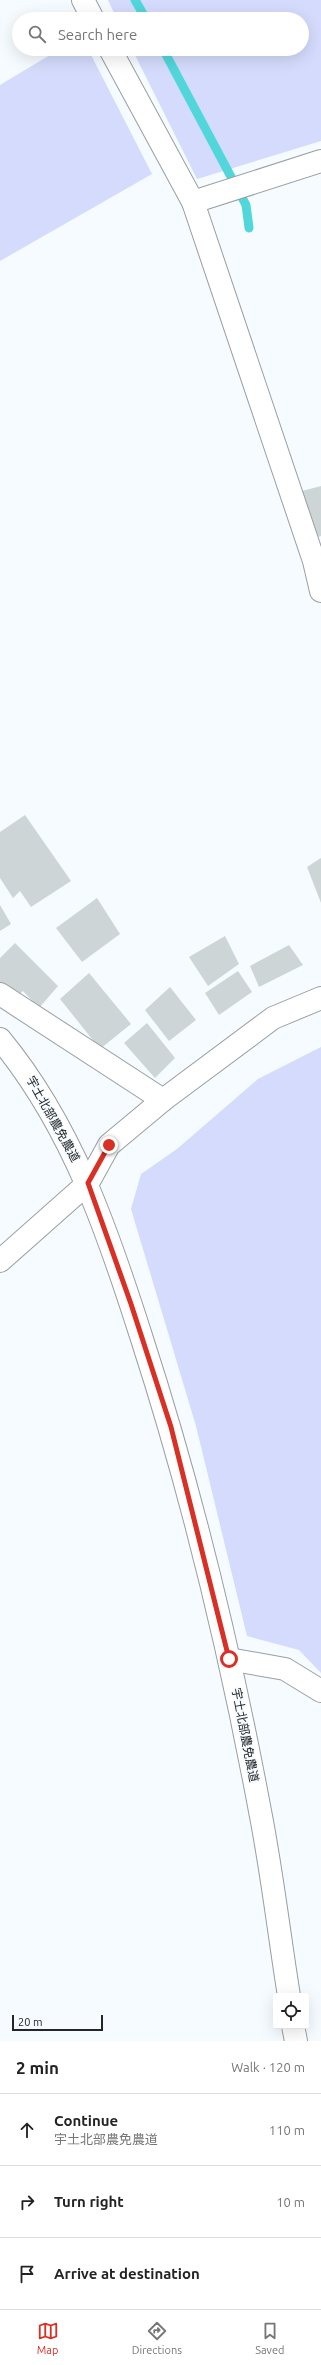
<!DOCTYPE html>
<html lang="en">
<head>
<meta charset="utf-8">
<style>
  body { margin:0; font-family:Ubuntu,"Noto Sans JP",sans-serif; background:#f6f6f6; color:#222 }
  .controls { position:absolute; right:12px; bottom:12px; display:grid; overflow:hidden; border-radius:4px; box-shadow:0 4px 16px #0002 }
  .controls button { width:36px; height:36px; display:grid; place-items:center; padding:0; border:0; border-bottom:1px solid #e0e0e0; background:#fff; color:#222; font:20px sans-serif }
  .scale { position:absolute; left:12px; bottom:10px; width:91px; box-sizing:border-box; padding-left:4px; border:2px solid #232526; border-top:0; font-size:11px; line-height:14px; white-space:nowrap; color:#232526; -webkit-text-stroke:3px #f6fbff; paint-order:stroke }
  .stop { position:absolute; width:12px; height:12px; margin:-9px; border:3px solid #d93025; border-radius:50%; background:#fff }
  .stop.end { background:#d93025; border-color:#fff; box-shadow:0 1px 4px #0008 }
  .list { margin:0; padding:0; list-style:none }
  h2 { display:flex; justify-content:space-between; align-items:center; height:52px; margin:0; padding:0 16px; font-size:17px }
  h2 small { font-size:13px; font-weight:400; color:#767676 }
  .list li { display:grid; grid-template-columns:26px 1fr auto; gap:12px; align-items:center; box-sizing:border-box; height:72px; padding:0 16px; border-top:1px solid #e0e0e0 }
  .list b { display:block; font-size:15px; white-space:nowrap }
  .list p { margin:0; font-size:13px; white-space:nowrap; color:#767676 }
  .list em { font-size:13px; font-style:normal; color:#767676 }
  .icon { flex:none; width:22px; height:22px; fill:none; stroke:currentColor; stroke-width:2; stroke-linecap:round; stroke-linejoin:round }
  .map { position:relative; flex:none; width:321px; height:2041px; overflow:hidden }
  .search { position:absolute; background:#fff; box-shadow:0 4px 16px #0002; left:12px; right:12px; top:12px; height:44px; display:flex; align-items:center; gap:10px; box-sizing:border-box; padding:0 14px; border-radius:22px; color:#767676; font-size:15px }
  .sheet { height:268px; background:#fff }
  nav { display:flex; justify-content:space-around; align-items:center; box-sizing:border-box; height:56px; border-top:1px solid #e0e0e0; background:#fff; font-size:11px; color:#767676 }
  nav a { display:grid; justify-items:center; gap:2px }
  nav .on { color:#d93025 }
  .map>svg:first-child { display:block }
  .green { fill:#d4dbfc }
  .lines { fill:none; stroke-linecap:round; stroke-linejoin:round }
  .stream { stroke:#51d7da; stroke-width:9 }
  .building { fill:#ced5d7 }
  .street-casing { stroke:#999ea2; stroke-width:24 }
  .secondary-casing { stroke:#999ea2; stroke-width:24 }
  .street { stroke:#fff; stroke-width:22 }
  .secondary { stroke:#fff; stroke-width:22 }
  .route { stroke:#d93025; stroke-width:5 }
  .labels { text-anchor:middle; stroke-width:3; stroke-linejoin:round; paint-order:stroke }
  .street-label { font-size:12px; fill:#232526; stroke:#f6fbff }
</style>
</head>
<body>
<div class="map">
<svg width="321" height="2041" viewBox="0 0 321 2041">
  <rect width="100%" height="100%" fill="#f6fbff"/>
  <!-- green -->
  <g class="green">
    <path d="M 108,0 L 321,0 L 321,141 L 197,179 L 132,49 L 302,49 L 302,19 L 117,19 Z"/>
    <path d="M 60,49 L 88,49 L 152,174 L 0,261 L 0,85 Z"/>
    <path d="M 321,1047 L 321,1673 L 299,1650 L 247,1636 L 196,1426 L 131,1209 L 141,1174 L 177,1149 L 258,1079 Z"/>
  </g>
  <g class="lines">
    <!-- stream -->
    <g class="stream">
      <path d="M 135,0 L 146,19"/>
      <path d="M 163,49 L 246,205 L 249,228"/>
    </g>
  </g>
  <!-- building -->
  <g class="building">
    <path d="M 321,486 L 321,536 L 318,537 L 302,491 Z"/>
    <path d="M 25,815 L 71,881 L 31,907 L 20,891 L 13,898 L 0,878 L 0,832 Z"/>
    <path d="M 321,858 L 321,903 L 307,867 Z"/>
    <path d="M 97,898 L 120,934 L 82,962 L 56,928 Z"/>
    <path d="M 0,905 L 11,924 L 0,931 Z"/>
    <path d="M 225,936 L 239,964 L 208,986 L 189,957 Z"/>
    <path d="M 15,943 L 58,986 L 39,1008 L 23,991 L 13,1000 L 0,984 L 0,958 Z"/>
    <path d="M 289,945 L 303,965 L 259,987 L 250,966 Z"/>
    <path d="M 238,971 L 252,992 L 219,1015 L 205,993 Z"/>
    <path d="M 89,973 L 131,1024 L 100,1049 L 60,999 Z"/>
    <path d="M 170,987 L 196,1020 L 169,1041 L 145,1010 Z"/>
    <path d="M 147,1023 L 175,1058 L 155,1078 L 124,1043 Z"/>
  </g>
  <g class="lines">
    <!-- street casing -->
    <g class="street-casing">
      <g id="street">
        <path d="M 83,0 L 93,19"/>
        <path d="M 110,49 L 193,202 L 314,561 L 321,591"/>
        <path d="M 193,202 L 321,161"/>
        <path d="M 0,994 L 163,1100"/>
        <path d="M 0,1261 L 88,1183 L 109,1145 L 163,1100 L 273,1018 L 321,998"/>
        <path d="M 229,1659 L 285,1669 L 321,1691"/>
      </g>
    </g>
    <!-- secondary casing -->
    <g class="secondary-casing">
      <g id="secondary">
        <path d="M 0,1039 C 72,1126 108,1232 142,1339 C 192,1493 230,1651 260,1811 C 272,1872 279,1934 289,1996"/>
        <path d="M 293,2026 L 296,2041"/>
      </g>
    </g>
    <!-- street -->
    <use href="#street" class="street"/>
    <!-- secondary -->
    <use href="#secondary" class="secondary"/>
  </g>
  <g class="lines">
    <!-- route -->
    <path class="route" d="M 109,1145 L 88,1183 L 131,1304 L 171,1427 L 229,1659"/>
  </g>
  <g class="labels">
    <!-- street labels -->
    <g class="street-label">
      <text transform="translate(53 1119) rotate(61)" y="4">宇土北部農免農道</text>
      <text transform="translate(245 1735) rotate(79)" y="4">宇土北部農免農道</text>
    </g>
  </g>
</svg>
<div class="controls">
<button><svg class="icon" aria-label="locate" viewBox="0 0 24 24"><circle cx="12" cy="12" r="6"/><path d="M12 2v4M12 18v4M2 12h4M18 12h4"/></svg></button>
</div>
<div class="scale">20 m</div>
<div class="stop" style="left:229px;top:1659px"></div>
<div class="stop end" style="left:109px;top:1145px"></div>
<div class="search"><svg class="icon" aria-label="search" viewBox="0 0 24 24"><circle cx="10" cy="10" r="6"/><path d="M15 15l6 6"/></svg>Search here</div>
</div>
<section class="sheet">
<h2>2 min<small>Walk · 120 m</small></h2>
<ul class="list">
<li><svg class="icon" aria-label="ahead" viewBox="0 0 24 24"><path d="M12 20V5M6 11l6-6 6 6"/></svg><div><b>Continue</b><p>宇土北部農免農道</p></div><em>110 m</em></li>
<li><svg class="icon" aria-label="right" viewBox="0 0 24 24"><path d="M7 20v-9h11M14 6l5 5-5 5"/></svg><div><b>Turn right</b></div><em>10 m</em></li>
<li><svg class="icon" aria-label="arrive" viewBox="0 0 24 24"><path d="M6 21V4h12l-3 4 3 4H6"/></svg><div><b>Arrive at destination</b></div></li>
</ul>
</section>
<nav>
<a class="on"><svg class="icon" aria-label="map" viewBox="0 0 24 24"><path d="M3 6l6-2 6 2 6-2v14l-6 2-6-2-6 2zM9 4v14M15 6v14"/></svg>Map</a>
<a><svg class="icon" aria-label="directions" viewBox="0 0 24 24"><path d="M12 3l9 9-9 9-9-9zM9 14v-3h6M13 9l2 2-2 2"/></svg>Directions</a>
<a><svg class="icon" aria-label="saved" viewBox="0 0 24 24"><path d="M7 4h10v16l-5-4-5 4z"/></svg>Saved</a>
</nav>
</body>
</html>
